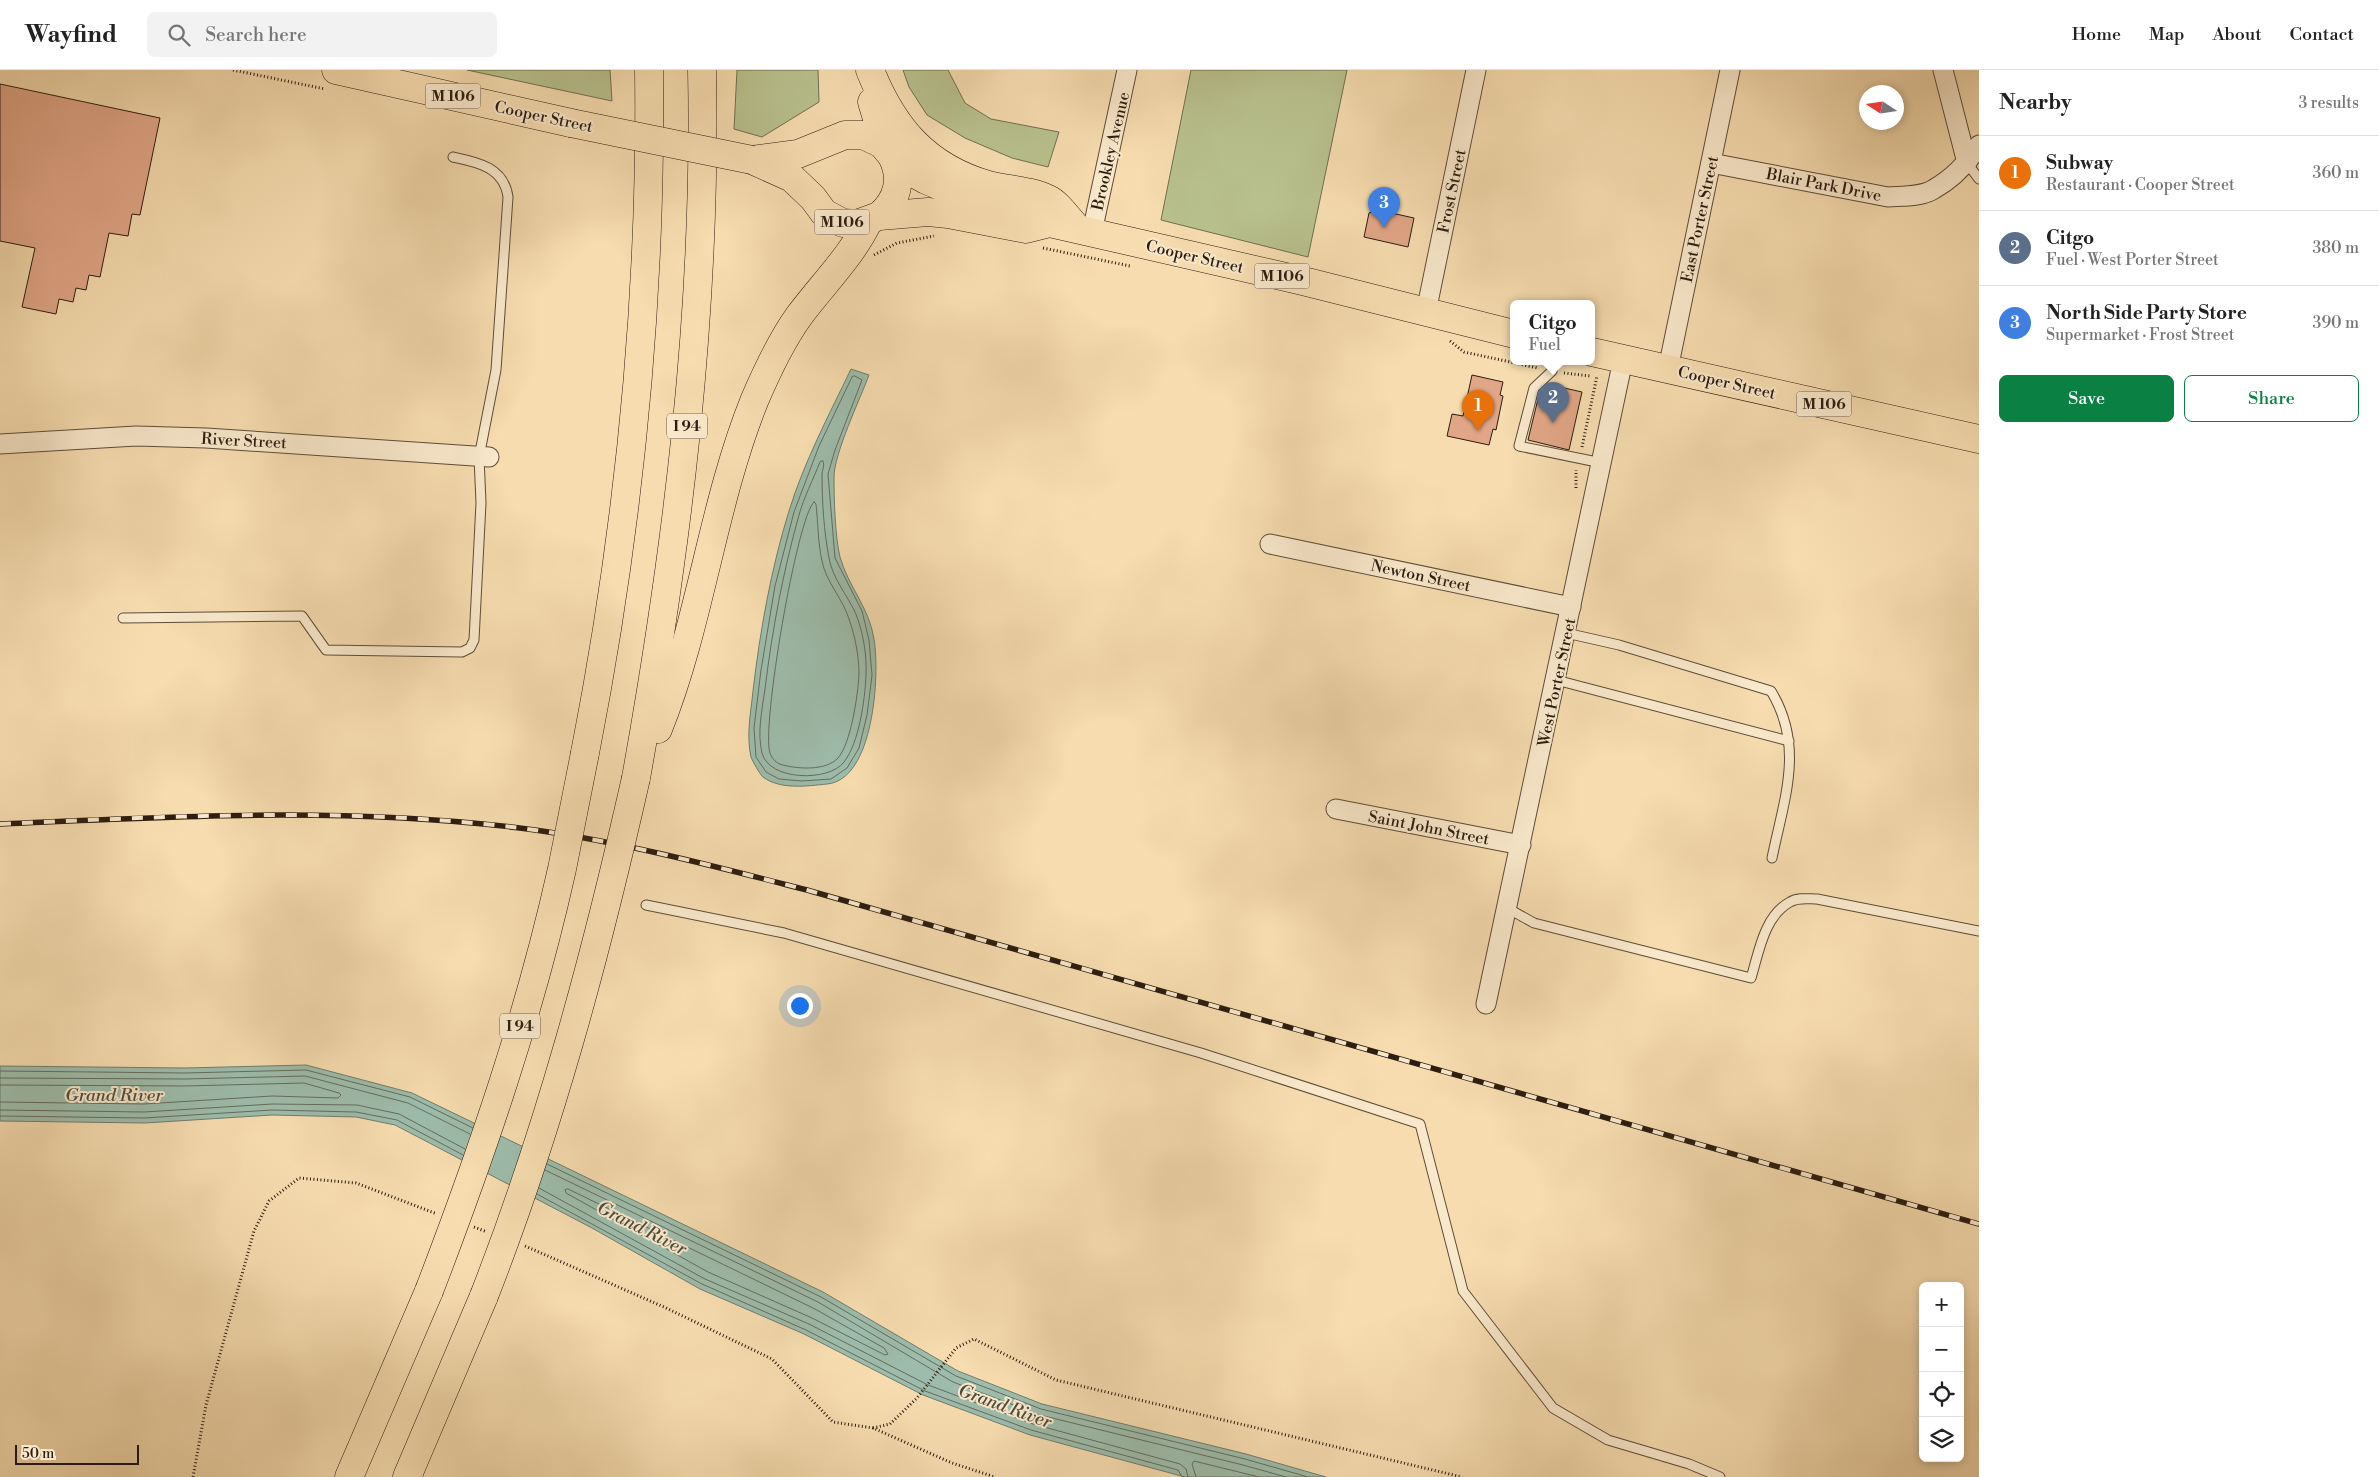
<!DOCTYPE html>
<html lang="en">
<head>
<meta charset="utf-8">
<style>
  body { margin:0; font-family:"Libre Bodoni",serif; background:#f2f2f2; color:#222 }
  .controls { position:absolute; right:15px; bottom:15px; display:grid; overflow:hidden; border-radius:8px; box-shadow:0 2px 8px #0003 }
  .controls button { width:45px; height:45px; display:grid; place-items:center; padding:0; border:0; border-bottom:1px solid #e0e0e0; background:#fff; color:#222; font:25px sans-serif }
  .compass { position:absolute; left:1859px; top:15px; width:45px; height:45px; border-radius:50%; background:#fff; box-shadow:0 2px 8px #0003; rotate:282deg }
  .scale { position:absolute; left:15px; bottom:12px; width:124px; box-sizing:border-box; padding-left:5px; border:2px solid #2c1c11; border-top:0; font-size:14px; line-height:18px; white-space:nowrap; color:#2c1c11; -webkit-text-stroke:4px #f9e8cb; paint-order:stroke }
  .you { position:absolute; left:799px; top:935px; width:18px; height:18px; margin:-12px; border:4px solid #fff; border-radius:50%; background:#1a73e8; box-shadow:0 0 0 8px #1a73e833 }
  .badge { display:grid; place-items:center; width:32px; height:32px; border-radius:50%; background:#0b8043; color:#fff; font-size:16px; font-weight:700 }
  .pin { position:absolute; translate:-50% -41px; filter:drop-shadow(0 1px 2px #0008) }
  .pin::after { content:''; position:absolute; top:26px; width:18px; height:15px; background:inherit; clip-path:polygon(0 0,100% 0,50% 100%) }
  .popup { position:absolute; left:1510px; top:230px; width:85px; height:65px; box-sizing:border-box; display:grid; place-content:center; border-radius:8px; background:#fff; filter:drop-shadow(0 1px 4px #0005); font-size:16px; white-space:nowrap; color:#767676 }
  .popup b { font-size:19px; color:#222 }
  .popup::after { content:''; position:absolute; left:50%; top:100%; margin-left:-10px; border:10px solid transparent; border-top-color:#fff }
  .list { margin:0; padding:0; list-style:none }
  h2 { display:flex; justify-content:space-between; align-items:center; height:65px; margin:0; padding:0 20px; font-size:21px }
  h2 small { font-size:16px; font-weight:400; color:#767676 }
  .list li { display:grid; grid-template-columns:32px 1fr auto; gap:15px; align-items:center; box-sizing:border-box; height:75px; padding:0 20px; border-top:1px solid #e0e0e0 }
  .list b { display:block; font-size:19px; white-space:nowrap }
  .list p { margin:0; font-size:16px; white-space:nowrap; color:#767676 }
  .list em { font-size:16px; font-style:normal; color:#767676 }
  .actions { display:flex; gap:10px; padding:15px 20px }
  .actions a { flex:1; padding:11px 0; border:1px solid #0b8043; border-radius:8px; text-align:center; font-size:18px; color:#0b8043 }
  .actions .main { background:#0b8043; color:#fff }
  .icon { flex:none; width:28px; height:28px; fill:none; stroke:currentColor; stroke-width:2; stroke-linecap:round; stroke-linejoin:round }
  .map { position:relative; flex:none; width:1979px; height:1407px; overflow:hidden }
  header { display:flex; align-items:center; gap:30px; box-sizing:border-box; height:70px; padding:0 25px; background:#fff; border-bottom:1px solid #e0e0e0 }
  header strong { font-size:24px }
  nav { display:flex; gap:28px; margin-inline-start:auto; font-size:18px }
  .search { width:350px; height:45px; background:#f2f2f2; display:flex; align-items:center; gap:12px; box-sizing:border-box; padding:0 18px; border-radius:8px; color:#767676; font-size:19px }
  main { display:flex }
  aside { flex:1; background:#fff }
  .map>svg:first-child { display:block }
  .green { fill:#b8c18d; stroke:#726e4f }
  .water { fill:#9dbcab; stroke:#707c6d }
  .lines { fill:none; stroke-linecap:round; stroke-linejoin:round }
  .shore { stroke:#646c5e; stroke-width:1 }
  .building { fill:#e1a687; stroke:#2c1c11 }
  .service-casing { stroke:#5e4c38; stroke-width:11 }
  .minor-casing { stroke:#5e4c38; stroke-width:21 }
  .primary-casing { stroke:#2c1c11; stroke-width:29 }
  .motorway-casing { stroke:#2c1c11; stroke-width:29 }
  .path { stroke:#2c1c11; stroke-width:3; stroke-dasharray:1 2.5; stroke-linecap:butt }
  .service { stroke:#f9e8cb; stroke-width:9 }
  .minor { stroke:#f9e8cb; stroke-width:19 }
  .primary { stroke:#f6dcaf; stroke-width:28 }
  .motorway { stroke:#f6dcaf; stroke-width:28 }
  .rail-casing { stroke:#2c1c11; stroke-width:5.5 }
  .rail { stroke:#f9e8cb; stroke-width:4; stroke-dasharray:11; stroke-linecap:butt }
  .primary-bridge-casing { stroke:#2c1c11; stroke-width:29; stroke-linecap:butt }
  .motorway-bridge-casing { stroke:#2c1c11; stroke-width:29; stroke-linecap:butt }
  .primary-bridge { stroke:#f6dcaf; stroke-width:28 }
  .motorway-bridge { stroke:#f6dcaf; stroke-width:28 }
  .labels { text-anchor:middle; stroke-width:4; stroke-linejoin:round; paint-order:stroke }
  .shield { fill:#f9e8cb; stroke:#6a5949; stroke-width:1 }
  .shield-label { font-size:15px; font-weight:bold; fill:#2c1c11 }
  .street-label { font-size:16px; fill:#2c1c11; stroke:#f9e8cb }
  .water-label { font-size:18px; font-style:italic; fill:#4e4c3f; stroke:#f9e8cb }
</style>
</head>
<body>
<header>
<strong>Wayfind</strong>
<div class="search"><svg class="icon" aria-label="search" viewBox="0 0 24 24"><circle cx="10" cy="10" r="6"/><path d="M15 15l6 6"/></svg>Search here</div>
<nav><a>Home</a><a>Map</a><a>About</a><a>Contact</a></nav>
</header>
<main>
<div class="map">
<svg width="1979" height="1407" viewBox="0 0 1979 1407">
  <rect width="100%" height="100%" fill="#f6dcaf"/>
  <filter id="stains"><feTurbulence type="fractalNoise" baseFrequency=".004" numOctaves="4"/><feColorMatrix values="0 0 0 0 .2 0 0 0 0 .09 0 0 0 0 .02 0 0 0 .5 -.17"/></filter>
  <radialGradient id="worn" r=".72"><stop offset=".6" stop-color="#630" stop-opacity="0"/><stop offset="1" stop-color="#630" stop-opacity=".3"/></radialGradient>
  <!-- green -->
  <g class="green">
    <path d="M 467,0 L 610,0 L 612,31 Z"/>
    <path d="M 737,0 L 818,0 L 819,32 L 762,67 L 734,59 Z"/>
    <path d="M 903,0 L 948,0 L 965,33 L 991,49 L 1059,62 L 1048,97 L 1012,88 L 965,68 L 927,45 L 909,17 Z"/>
    <path d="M 1191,0 L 1347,0 L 1308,187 L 1161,150 Z"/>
  </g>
  <!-- water -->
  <g class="water">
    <path d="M 851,299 L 869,305 C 860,329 834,384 834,407 C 834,429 835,466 840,487 C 848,516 869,537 874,569 C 880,604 874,710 827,714 C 808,716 780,720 763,707 C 759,703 753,692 751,687 C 746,665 751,642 753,621 C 760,561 771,499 789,441 C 804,392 829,345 851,299 Z"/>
    <path d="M 306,995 L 412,1023 L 823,1222 L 958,1301 L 1042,1334 L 1246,1384 L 1326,1407 L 1185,1407 L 1030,1365 L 923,1325 L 804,1264 L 700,1219 L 592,1158 L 395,1055 L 356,1047 L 272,1045 L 145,1053 L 0,1051 L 0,996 L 185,998 Z"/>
  </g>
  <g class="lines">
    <!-- shore -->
    <g class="shore">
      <path d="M 855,306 L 862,310 L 835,380 L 828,404 L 835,488 L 862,541 L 869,570 L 872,605 L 867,645 L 859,678 L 847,698 L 831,709 L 802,711 L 779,709 L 766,702 L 756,687 L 754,658 L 761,600 L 775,516 L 794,442 L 819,376 L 852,307 Z"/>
      <path d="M 823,391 C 825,396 822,400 822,405 C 822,432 824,462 829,488 C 832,507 847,525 855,542 C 863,560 867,586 866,605 C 865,630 859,673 844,692 C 829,712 769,711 762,683 C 757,663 762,640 765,619 C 772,561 783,502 799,445 C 804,427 813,410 820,392 Z"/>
      <path d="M 814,432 L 816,434 C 818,453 818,473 822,491 C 826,512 843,529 849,549 C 855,566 859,586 859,604 C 858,625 851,673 838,688 C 826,701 798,699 783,695 C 777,694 772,689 770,683 C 761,659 797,446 814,432 Z"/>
      <path d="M 0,1001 L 185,1003 L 306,1000 L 410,1027 L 473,1058"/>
      <path d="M 0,1008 L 185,1009 L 305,1006 L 408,1033 L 470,1064"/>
      <path d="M 0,1015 L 185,1016 L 304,1013 L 339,1023 L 341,1025 L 338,1028 L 272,1026 L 144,1034 L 0,1032"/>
      <path d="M 0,1040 L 144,1042 L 272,1034 L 357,1035 L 399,1044 L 465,1079"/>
      <path d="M 0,1046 L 144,1048 L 272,1040 L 356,1042 L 397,1050 L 463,1085"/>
      <path d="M 547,1094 L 821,1227 L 956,1306 L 1041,1339 L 1245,1389 L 1308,1407"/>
      <path d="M 545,1100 L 818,1232 L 953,1312 L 1040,1345 L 1243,1395 L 1286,1407"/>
      <path d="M 539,1118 L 705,1209 L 809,1254 L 928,1315 L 1033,1354 L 1180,1394 L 1186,1399 L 1188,1407"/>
      <path d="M 568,1119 L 815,1239 L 884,1278 L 888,1284 L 885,1285 L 812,1248 L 708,1202 L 566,1123 L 565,1120 Z"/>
      <path d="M 537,1124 L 702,1214 L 806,1260 L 925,1321 L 1031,1360 L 1178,1400 L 1182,1407"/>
      <path d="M 1196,1407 L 1192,1394 L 1194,1391 L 1259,1407"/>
    </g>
  </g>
  <!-- building -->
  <g class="building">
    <path d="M 0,14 L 160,48 L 140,145 L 132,144 L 128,166 L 109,163 L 100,207 L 89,205 L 86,220 L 76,218 L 73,232 L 59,229 L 56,244 L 22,237 L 35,178 L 0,171 Z"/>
    <path d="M 1378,140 L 1414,148 L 1408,177 L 1364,167 L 1369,143 Z"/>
    <path d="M 1472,305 L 1503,312 L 1500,325 L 1503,326 L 1496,360 L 1493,359 L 1489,375 L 1447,366 L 1452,344 L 1463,346 Z"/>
    <path d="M 1560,317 L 1582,322 L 1569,380 L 1528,370 L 1538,329 L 1556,334 Z"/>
  </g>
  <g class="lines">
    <!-- service casing -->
    <g class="service-casing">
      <g id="service">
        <path d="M 1967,93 L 1979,109"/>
        <path d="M 1554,292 L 1552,301 L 1534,318 L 1519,376 L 1602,393"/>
        <path d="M 123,548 L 302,546 L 326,580 L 462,582 L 470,578 L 474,570 L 481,433 L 479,387 L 496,300 L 508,127 C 504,97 477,92 453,87"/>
        <path d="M 1566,563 L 1619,575 L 1771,621 C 1805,677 1784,729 1772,788"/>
        <path d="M 1556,610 L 1789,671"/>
        <path d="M 646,835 L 784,863 L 1201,983 L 1420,1054 L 1463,1221 L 1553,1338 L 1608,1370 L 1689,1394 L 1720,1407"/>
        <path d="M 1507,838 L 1534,853 L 1751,908 C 1759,882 1764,846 1790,832 C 1798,827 1809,829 1817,829 L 1979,861"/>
      </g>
    </g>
    <!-- minor casing -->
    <g class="minor-casing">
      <g id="minor">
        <path d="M 1943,0 L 1967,93"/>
        <path d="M 1711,93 L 1888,127 C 1902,126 1922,127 1934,119 C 1952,109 1968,92 1979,75"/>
        <path d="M 1092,162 L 1127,0"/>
        <path d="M 1426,242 L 1476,0"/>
        <path d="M 1668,299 L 1730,0"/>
        <path d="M 0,374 L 136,366 L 206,368 L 489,387"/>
        <path d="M 1270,474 L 1571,537"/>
        <path d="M 1336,739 L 1521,775"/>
        <path d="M 1486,934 L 1623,290"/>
      </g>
    </g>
    <!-- primary casing -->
    <g class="primary-casing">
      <g id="primary">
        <path d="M 336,0 L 571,53"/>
        <path d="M 752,90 L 792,108 L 813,128 L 824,143 L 843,153 L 857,154 L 879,146 L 928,142 L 948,144 L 1026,159 L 1050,153 L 1303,211 L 1514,264"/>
        <path d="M 752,90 L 798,84 L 845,65 L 863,65 L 882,74 L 892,86 L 908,100 L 926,110 L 945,118 L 1033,138 L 1050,153"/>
        <path d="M 879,146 C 898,130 903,108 892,86"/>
        <path d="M 1592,282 L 1979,369"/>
      </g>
    </g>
    <!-- motorway casing -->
    <g class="motorway-casing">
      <g id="motorway">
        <path d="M 870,0 C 893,58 926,97 988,115 C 1007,120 1030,120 1048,129 C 1058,133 1069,150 1077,158"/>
        <path d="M 872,32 L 886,78"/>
        <path d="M 658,659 C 701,552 712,435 755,329 C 767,301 781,271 799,246 C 822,215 851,187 868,152"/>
        <path d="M 585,683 C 629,458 652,230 649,0"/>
        <path d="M 636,708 C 678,474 707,238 702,0"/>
        <path d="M 349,1407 L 429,1221"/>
        <path d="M 407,1407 L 484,1226"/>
      </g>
    </g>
    <!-- path -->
    <g class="path">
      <path d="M 233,0 L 325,19"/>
      <path d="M 1043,178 L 1130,196"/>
      <path d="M 874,185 L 897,173 L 934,166"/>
      <path d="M 1450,271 L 1464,282 L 1538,298"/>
      <path d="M 1564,303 L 1590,306"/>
      <path d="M 1582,377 L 1597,306"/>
      <path d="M 1576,418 L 1576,400"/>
      <path d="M 474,1157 L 487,1162"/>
      <path d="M 525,1176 L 664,1237 L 772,1289 L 833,1352 L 873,1358 L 952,1393 L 995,1407"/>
      <path d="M 873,1358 L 890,1354 L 917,1328 L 956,1278 L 974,1269 L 1056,1310 L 1462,1407"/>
      <path d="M 193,1407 L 206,1335 L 254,1161 L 269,1131 L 299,1108 L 356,1113 L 437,1144"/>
    </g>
    <!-- service -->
    <use href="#service" class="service"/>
    <!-- minor -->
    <use href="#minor" class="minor"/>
    <!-- primary -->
    <use href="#primary" class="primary"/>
    <!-- motorway -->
    <use href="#motorway" class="motorway"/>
    <!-- rail casing -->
    <g class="rail-casing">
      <path id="rail" d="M 0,754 C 178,746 358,736 535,760 C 627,773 717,797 807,820 L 1979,1154"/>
    </g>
    <!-- rail -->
    <use href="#rail" class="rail"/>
    <!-- primary-bridge casing -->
    <g class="primary-bridge-casing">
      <path id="primary-bridge" d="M 571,53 L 752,90"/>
    </g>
    <!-- motorway-bridge casing -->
    <g class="motorway-bridge-casing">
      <g id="motorway-bridge">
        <path d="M 429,1221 C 482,1083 530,943 562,799 C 570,760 577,722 585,683"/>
        <path d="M 484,1226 C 550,1057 596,885 636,708"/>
      </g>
    </g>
    <!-- primary-bridge -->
    <use href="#primary-bridge" class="primary-bridge"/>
    <!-- motorway-bridge -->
    <use href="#motorway-bridge" class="motorway-bridge"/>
  </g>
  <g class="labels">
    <!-- shield labels -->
    <g class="shield">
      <rect x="425.5" y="13.5" width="55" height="25" rx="4"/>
      <rect x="814.5" y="139.5" width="55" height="25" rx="4"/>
      <rect x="1254.5" y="193.5" width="55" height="25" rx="4"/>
      <rect x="1796.5" y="321.5" width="55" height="25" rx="4"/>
      <rect x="667" y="343.5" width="40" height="25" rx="4"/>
      <rect x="500" y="943.5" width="40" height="25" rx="4"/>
    </g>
    <g class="shield-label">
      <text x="453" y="31">M 106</text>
      <text x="842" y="157">M 106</text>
      <text x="1282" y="211">M 106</text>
      <text x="1824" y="339">M 106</text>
      <text x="687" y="361">I 94</text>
      <text x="520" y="961">I 94</text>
    </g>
    <!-- street labels -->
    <g class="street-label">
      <text transform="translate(544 46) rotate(12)" y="6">Cooper Street</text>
      <text transform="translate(1110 81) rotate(-77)" y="6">Brookley Avenue</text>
      <text transform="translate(1824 114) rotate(11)" y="6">Blair Park Drive</text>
      <text transform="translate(1451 121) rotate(-78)" y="6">Frost Street</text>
      <text transform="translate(1699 149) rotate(-78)" y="6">East Porter Street</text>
      <text transform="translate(1195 186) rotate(13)" y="6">Cooper Street</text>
      <text transform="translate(1727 312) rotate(13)" y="6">Cooper Street</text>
      <text transform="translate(244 370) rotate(3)" y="6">River Street</text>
      <text transform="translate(1421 505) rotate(12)" y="6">Newton Street</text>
      <text transform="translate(1556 612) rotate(-78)" y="6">West Porter Street</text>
      <text transform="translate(1429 757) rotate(11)" y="6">Saint John Street</text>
    </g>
    <!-- water labels -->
    <g class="water-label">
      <text x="114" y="1031">Grand River</text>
      <text transform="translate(642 1158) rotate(27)" y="6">Grand River</text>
      <text transform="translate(1005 1336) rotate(20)" y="6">Grand River</text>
    </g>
  </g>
  <rect width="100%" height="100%" filter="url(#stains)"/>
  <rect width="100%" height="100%" fill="url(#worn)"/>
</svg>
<div class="controls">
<button>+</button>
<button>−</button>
<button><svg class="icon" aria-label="locate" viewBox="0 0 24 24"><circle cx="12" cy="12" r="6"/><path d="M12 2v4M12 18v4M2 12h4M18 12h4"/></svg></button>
<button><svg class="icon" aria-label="layers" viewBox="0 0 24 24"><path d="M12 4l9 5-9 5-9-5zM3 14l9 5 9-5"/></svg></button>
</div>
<svg class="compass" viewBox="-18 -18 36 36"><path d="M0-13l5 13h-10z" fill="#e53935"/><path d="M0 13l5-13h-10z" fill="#767676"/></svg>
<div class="scale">50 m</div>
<div class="you"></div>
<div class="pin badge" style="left:1478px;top:361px;background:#e8710a">1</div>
<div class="pin badge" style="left:1553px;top:353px;background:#5c6f8a">2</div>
<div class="popup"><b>Citgo</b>Fuel</div>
<div class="pin badge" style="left:1384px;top:158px;background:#3f7fe0">3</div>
</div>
<aside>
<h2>Nearby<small>3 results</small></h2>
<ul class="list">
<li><span class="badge" style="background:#e8710a">1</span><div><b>Subway</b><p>Restaurant · Cooper Street</p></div><em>360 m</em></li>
<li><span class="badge" style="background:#5c6f8a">2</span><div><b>Citgo</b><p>Fuel · West Porter Street</p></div><em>380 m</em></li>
<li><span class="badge" style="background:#3f7fe0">3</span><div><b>North Side Party Store</b><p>Supermarket · Frost Street</p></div><em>390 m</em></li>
</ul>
<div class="actions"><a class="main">Save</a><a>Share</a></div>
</aside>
</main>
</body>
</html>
